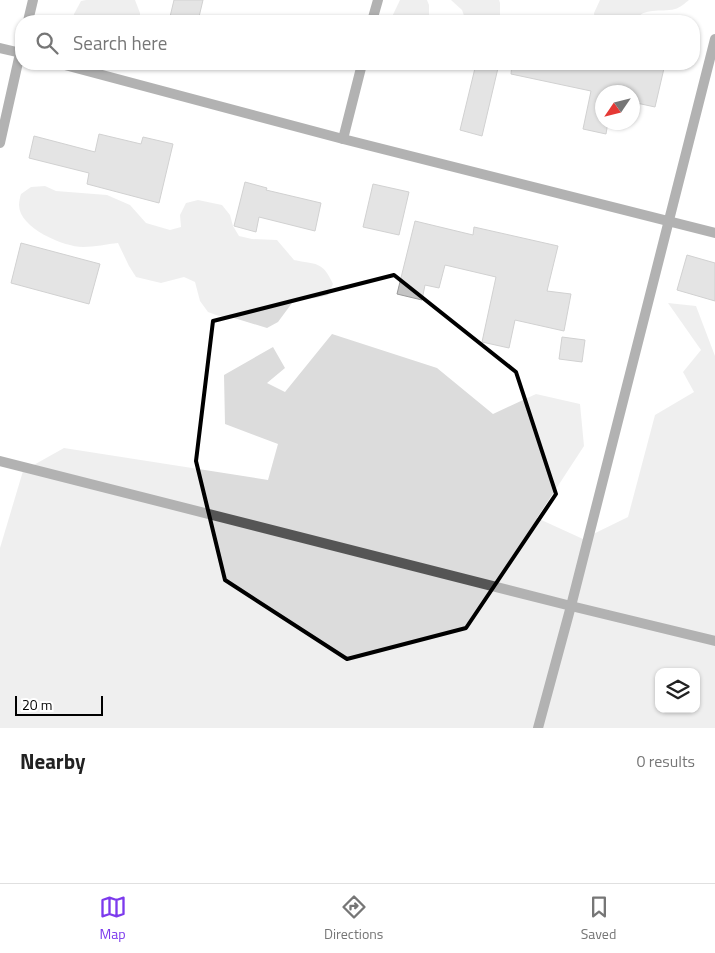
<!DOCTYPE html>
<html lang="en">
<head>
<meta charset="utf-8">
<style>
  body { margin:0; font-family:"Titillium Web",sans-serif; background:#f6f6f6; color:#222 }
  .controls { position:absolute; right:15px; bottom:15px; display:grid; overflow:hidden; border-radius:10px; box-shadow:0 1px 4px #0004 }
  .controls button { width:45px; height:45px; display:grid; place-items:center; padding:0; border:0; border-bottom:1px solid #e0e0e0; background:#fff; color:#222; font:25px sans-serif }
  .compass { position:absolute; left:595px; top:85px; width:45px; height:45px; border-radius:50%; background:#fff; box-shadow:0 1px 4px #0004; rotate:235deg }
  .scale { position:absolute; left:15px; bottom:12px; width:88px; box-sizing:border-box; padding-left:5px; border:2px solid #000; border-top:0; font-size:14px; line-height:18px; white-space:nowrap; color:#000; -webkit-text-stroke:4px #fff; paint-order:stroke }
  .list { margin:0; padding:0; list-style:none }
  h2 { display:flex; justify-content:space-between; align-items:center; height:65px; margin:0; padding:0 20px; font-size:21px }
  h2 small { font-size:16px; font-weight:400; color:#767676 }
  .icon { flex:none; width:28px; height:28px; fill:none; stroke:currentColor; stroke-width:2; stroke-linecap:round; stroke-linejoin:round }
  .map { position:relative; flex:none; width:715px; height:728px; overflow:hidden }
  .search { position:absolute; background:#fff; box-shadow:0 1px 4px #0004; left:15px; right:15px; top:15px; height:55px; display:flex; align-items:center; gap:12px; box-sizing:border-box; padding:0 18px; border-radius:20px; color:#767676; font-size:19px }
  .sheet { height:155px; background:#fff }
  nav { display:flex; justify-content:space-around; align-items:center; box-sizing:border-box; height:70px; border-top:1px solid #e0e0e0; background:#fff; font-size:14px; color:#767676 }
  nav a { display:grid; justify-items:center; gap:2px }
  nav .on { color:#7c3aed }
  .map>svg:first-child { display:block }
  .green { fill:#dcdcdc; fill-rule:evenodd }
  .building { fill:#c4c4c4; stroke:#999 }
  .lines { fill:none; stroke-linecap:round; stroke-linejoin:round }
  .service { stroke:#555; stroke-width:10 }
  .minor { stroke:#555; stroke-width:10 }
  .marked { fill:none; stroke:#000; stroke-width:4; stroke-linejoin:round }
</style>
</head>
<body>
<div class="map">
<svg width="715" height="728" viewBox="0 0 715 728">
  <rect width="100%" height="100%" fill="#fff"/>
  <!-- green -->
  <g class="green">
    <path d="M 86,0 L 135,0 L 140,13 L 140,21 L 73,21 L 74,14 L 81,1 Z"/>
    <path d="M 400,0 L 427,0 L 429,5 L 429,21 L 390,21 Z"/>
    <path d="M 451,0 L 499,0 L 500,3 L 500,21 L 466,21 L 462,10 Z"/>
    <path d="M 600,0 L 689,0 C 685,3 680,8 675,9 C 660,13 645,6 634,21 L 595,21 L 594,13 Z"/>
    <path d="M 45,186 L 56,191 L 107,195 L 130,205 L 146,223 L 170,230 L 181,227 L 180,215 L 186,203 L 198,200 L 222,205 L 230,215 L 233,226 L 239,236 L 252,239 L 277,240 L 294,260 C 316,265 322,260 333,284 L 328,295 L 315,298 L 302,299 L 292,303 L 278,322 L 267,328 L 231,317 L 219,316 L 208,312 L 200,301 L 195,282 L 184,277 L 161,283 L 136,277 L 129,266 L 118,243 C 107,244 95,247 83,247 C 64,247 19,228 19,205 C 19,202 20,197 21,194 L 31,187 Z"/>
    <path d="M 668,303 L 696,306 L 715,356 L 715,728 L 0,728 L 0,548 L 23,471 L 64,448 L 268,480 L 278,444 L 225,424 L 224,375 L 273,347 L 285,368 L 267,383 L 285,392 L 332,334 L 437,368 L 493,414 L 536,394 L 580,404 L 584,446 L 537,518 L 583,539 L 628,517 L 655,415 L 694,392 L 683,372 L 701,350 ZM 659,672 L 696,672 L 696,709 L 659,709 Z"/>
  </g>
  <!-- building -->
  <g class="building">
    <path d="M 174,0 L 203,0 L 198,21 L 169,21 Z"/>
    <path d="M 476,64 L 498,68 L 482,136 L 460,130 Z"/>
    <path d="M 512,64 L 665,64 L 655,107 L 632,102 L 632,92 L 602,92 L 602,122 L 608,122 L 606,134 L 583,129 L 591,91 L 511,74 Z"/>
    <path d="M 99,134 L 141,144 L 143,137 L 173,144 L 159,203 L 87,184 L 89,173 L 29,158 L 34,136 L 95,152 Z"/>
    <path d="M 245,182 L 267,188 L 266,190 L 321,203 L 315,231 L 259,217 L 256,232 L 234,226 Z"/>
    <path d="M 373,184 L 409,192 L 399,235 L 363,227 Z"/>
    <path d="M 415,221 L 473,235 L 474,227 L 558,246 L 547,291 L 571,294 L 564,331 L 515,320 L 509,348 L 482,342 L 496,277 L 445,265 L 439,288 L 425,285 L 422,300 L 397,294 Z"/>
    <path d="M 21,243 L 100,264 L 89,304 L 11,283 Z"/>
    <path d="M 687,255 L 715,263 L 715,301 L 677,290 Z"/>
    <path d="M 562,337 L 585,340 L 582,362 L 559,359 Z"/>
  </g>
  <g class="lines">
    <!-- service -->
    <g class="service">
      <path d="M 0,461 L 571,606 L 715,641"/>
      <path d="M 538,728 L 571,606"/>
    </g>
    <!-- minor -->
    <g class="minor">
      <path d="M 28,21 L 33,0"/>
      <path d="M 372,21 L 378,0"/>
      <path d="M 0,48 L 21,53"/>
      <path d="M 61,64 L 343,139 L 715,233"/>
      <path d="M 343,139 L 362,64"/>
      <path d="M 0,143 L 21,49"/>
      <path d="M 571,606 L 715,39"/>
    </g>
  </g>
  <!-- marked area -->
  <path d="M0 0H715V728H0ZM 394,275 L 516,372 L 556,494 L 466,628 L 347,659 L 225,580 L 196,461 L 213,321 Z" fill="#fff" fill-opacity=".55" fill-rule="evenodd"/>
  <path class="marked" d="M 394,275 L 516,372 L 556,494 L 466,628 L 347,659 L 225,580 L 196,461 L 213,321 Z"/>
</svg>
<div class="controls">
<button><svg class="icon" aria-label="layers" viewBox="0 0 24 24"><path d="M12 4l9 5-9 5-9-5zM3 14l9 5 9-5"/></svg></button>
</div>
<svg class="compass" viewBox="-18 -18 36 36"><path d="M0-13l5 13h-10z" fill="#e53935"/><path d="M0 13l5-13h-10z" fill="#767676"/></svg>
<div class="scale">20 m</div>
<div class="search"><svg class="icon" aria-label="search" viewBox="0 0 24 24"><circle cx="10" cy="10" r="6"/><path d="M15 15l6 6"/></svg>Search here</div>
</div>
<section class="sheet">
<h2>Nearby<small>0 results</small></h2>
<ul class="list">
</ul>
</section>
<nav>
<a class="on"><svg class="icon" aria-label="map" viewBox="0 0 24 24"><path d="M3 6l6-2 6 2 6-2v14l-6 2-6-2-6 2zM9 4v14M15 6v14"/></svg>Map</a>
<a><svg class="icon" aria-label="directions" viewBox="0 0 24 24"><path d="M12 3l9 9-9 9-9-9zM9 14v-3h6M13 9l2 2-2 2"/></svg>Directions</a>
<a><svg class="icon" aria-label="saved" viewBox="0 0 24 24"><path d="M7 4h10v16l-5-4-5 4z"/></svg>Saved</a>
</nav>
</body>
</html>
